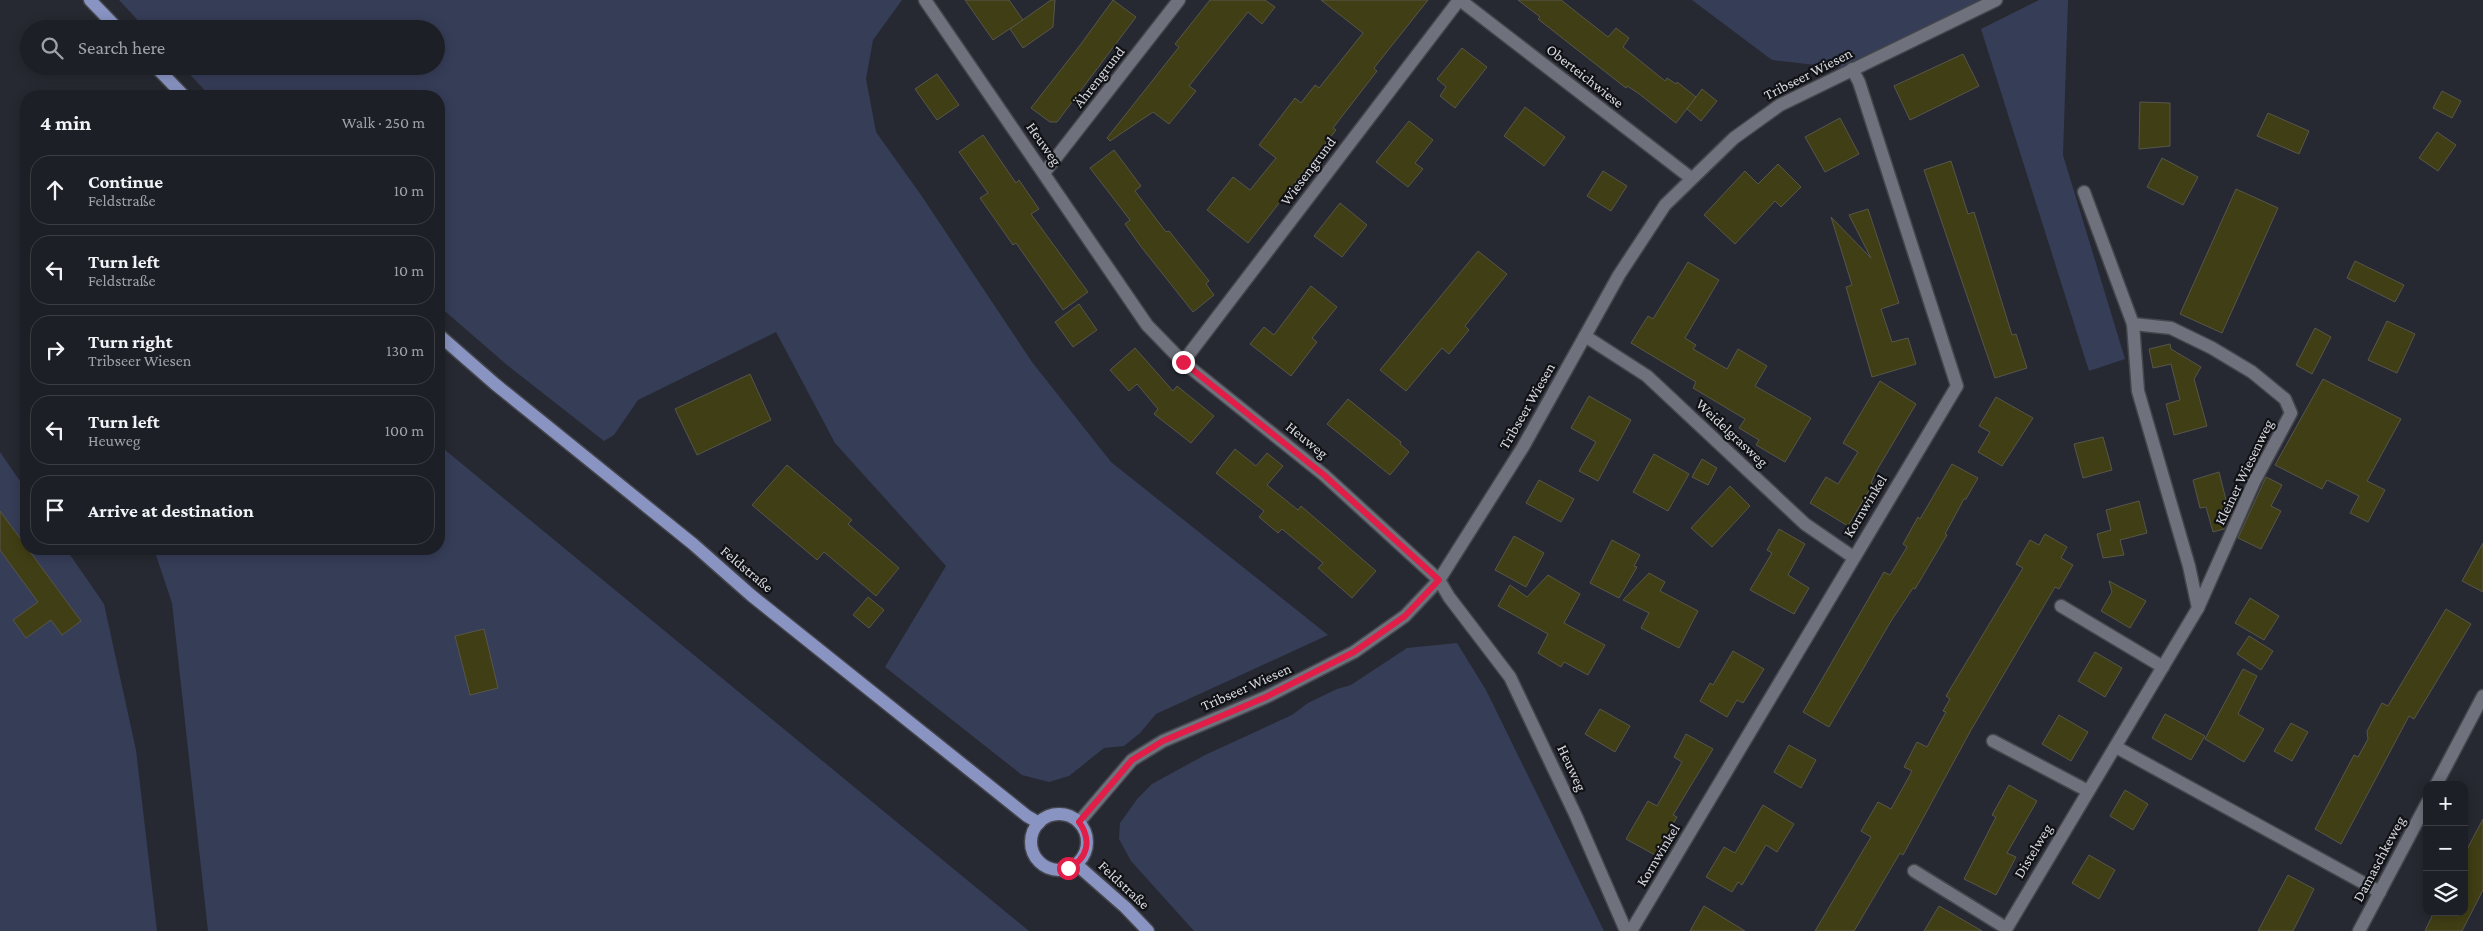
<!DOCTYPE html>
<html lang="en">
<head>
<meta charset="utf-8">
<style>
  body { margin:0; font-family:"Crimson Pro",serif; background:#2a2c32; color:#f1f3f6 }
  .controls { position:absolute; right:15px; bottom:15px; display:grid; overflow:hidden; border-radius:10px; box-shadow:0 2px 12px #0003 }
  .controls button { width:45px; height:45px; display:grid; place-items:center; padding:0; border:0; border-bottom:1px solid #3b3d43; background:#1d1f26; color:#f1f3f6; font:25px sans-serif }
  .stop { position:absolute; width:15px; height:15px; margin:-11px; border:4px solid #e11d48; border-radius:50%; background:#fff }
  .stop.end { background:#e11d48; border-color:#fff; box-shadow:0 1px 5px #0008 }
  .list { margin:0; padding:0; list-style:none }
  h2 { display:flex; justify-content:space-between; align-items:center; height:65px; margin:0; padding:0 20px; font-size:21px }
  h2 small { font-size:16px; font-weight:400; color:#a0a2a7 }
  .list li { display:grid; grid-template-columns:32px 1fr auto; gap:15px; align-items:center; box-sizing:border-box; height:70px; margin:0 10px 10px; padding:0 10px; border:1px solid #3b3d43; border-radius:20px }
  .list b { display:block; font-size:19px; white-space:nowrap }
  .list p { margin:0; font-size:16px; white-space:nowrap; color:#a0a2a7 }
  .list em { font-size:16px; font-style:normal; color:#a0a2a7 }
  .icon { flex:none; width:28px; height:28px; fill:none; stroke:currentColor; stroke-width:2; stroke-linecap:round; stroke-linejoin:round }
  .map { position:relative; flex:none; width:2483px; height:931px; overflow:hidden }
  .search { position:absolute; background:#1d1f26; box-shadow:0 2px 12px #0003; left:20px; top:20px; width:425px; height:55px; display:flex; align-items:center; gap:12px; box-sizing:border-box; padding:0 18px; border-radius:28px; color:#a0a2a7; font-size:19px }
  .panel { position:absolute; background:#1d1f26; box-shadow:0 2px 12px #0003; left:20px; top:90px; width:425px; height:465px; border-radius:20px }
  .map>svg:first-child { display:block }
  .green { fill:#363d57 }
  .building { fill:#403e14; stroke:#57564c }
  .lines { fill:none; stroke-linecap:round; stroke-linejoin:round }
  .minor-casing { stroke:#44464c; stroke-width:15 }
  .major-casing { stroke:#44464c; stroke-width:15 }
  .minor { stroke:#6f727c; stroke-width:12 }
  .major { stroke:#8994c3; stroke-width:12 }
  .route { stroke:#e11d48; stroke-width:6 }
  .labels { text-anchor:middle; stroke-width:4.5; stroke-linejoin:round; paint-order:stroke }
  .street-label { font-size:15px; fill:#d7d9df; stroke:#111216 }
</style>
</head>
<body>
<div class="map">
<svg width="2483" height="931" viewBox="0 0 2483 931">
  <rect width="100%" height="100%" fill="#272932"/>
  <!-- green -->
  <g class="green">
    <path d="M 119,0 L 902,0 L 873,40 L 866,79 L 876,132 L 921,195 L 1032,362 L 1111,462 L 1328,635 L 1156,714 L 1140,733 L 1124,746 L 1104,748 L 1069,776 L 1049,782 L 1022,775 L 885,667 L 946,566 L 835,443 L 776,332 L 638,400 L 614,435 L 604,441 L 507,365 L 439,306 L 439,96 L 210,96 L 182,66 L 436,66 L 436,29 L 146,29 Z"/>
    <path d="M 1692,0 L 1996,0 L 1852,69 L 1772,60 Z"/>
    <path d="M 2039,0 L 2068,0 L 2063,155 L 2125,359 L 2089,371 L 1981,29 Z"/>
    <path d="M 439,445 L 1029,931 L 208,931 L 172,603 L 154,549 L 439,549 Z"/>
    <path d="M 0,452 L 26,490 L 26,549 L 66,549 L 104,604 L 136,750 L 157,931 L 0,931 Z"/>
    <path d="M 1457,643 L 1486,690 L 1604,931 L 1194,931 L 1131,861 L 1119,839 L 1120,823 L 1138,798 L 1152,784 L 1205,755 L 1292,715 L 1308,703 L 1337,689 L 1351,685 L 1407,648 Z"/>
  </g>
  <!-- building -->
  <g class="building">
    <path d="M 965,0 L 1009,0 L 1023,20 L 993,40 Z"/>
    <path d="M 1051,0 L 1055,0 L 1053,27 L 1023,48 L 1010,29 Z"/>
    <path d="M 1113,0 L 1136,17 L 1057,122 L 1050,122 L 1031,108 L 1081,44 Z"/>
    <path d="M 1210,0 L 1265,0 L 1275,7 L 1262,24 L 1248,12 L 1189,86 L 1196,91 L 1169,124 L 1153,112 L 1110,141 L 1107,138 L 1179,47 L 1175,44 Z"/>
    <path d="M 1321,0 L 1428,0 L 1374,68 L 1377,71 L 1333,128 L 1336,130 L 1248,243 L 1207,210 L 1233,177 L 1250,190 L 1276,158 L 1259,145 L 1295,98 L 1301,103 L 1315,85 L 1319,88 L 1363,33 Z"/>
    <path d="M 1518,0 L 1561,0 L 1608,37 L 1616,28 L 1629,38 L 1623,47 L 1665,81 L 1667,78 L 1676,84 L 1677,82 L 1696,97 L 1676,123 L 1638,93 L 1627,86 L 1626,88 L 1538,19 L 1540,17 Z"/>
    <path d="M 1462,48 L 1487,67 L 1455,108 L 1440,96 L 1446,87 L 1437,79 Z"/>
    <path d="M 1963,54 L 1979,86 L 1910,120 L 1894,86 Z"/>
    <path d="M 937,74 L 959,105 L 937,120 L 915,89 Z"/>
    <path d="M 1702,89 L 1717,101 L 1701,121 L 1687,109 Z"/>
    <path d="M 2442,91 L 2461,101 L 2452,118 L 2433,108 Z"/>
    <path d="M 2140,102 L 2170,103 L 2170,146 L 2139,149 Z"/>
    <path d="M 1525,107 L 1565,137 L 1544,166 L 1504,136 Z"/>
    <path d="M 2268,113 L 2309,131 L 2299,154 L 2257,136 Z"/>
    <path d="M 1840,118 L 1859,154 L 1825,172 L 1805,137 Z"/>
    <path d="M 1409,121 L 1433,140 L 1415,163 L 1423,169 L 1408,187 L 1376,162 Z"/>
    <path d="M 2437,132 L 2456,145 L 2438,171 L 2419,158 Z"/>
    <path d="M 983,135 L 1016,183 L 1019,180 L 1039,209 L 1031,214 L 1088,292 L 1063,310 L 1016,243 L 1013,245 L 980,198 L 988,193 L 959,152 Z"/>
    <path d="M 1114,150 L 1141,186 L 1135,191 L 1166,232 L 1169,231 L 1209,281 L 1206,284 L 1214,295 L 1193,312 L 1142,248 L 1125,224 L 1130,220 L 1090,168 Z"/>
    <path d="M 2162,158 L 2198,177 L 2183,205 L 2147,187 Z"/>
    <path d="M 1951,161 L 1968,214 L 1974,212 L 2012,335 L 2016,334 L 2027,368 L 1995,378 L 1924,170 Z"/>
    <path d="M 1778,164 L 1801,187 L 1781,207 L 1775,201 L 1735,244 L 1704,215 L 1745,171 L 1758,184 Z"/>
    <path d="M 1603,171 L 1627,186 L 1611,211 L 1587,196 Z"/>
    <path d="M 2236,189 L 2278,208 L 2222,333 L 2180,314 Z"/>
    <path d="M 1340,203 L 1367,225 L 1342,257 L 1314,236 Z"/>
    <path d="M 1868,209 L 1899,303 L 1881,309 L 1892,342 L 1908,338 L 1916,364 L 1872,377 L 1846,287 L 1852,285 L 1831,217 L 1871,258 L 1849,215 Z"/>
    <path d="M 1478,251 L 1507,274 L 1465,326 L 1469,330 L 1449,354 L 1442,348 L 1406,391 L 1380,370 Z"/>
    <path d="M 2355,261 L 2404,285 L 2395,302 L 2347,278 Z"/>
    <path d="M 1688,262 L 1719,280 L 1685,338 L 1696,345 L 1693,349 L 1727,369 L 1738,349 L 1767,366 L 1755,386 L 1811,418 L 1785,462 L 1756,445 L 1759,440 L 1739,428 L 1745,419 L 1693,388 L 1696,382 L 1631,343 L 1648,316 L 1653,319 Z"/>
    <path d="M 1311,286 L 1337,307 L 1312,338 L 1317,342 L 1291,376 L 1250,344 L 1264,327 L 1274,335 Z"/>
    <path d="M 1079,304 L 1097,330 L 1073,347 L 1055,322 Z"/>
    <path d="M 2387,321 L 2415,334 L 2397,373 L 2368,360 Z"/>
    <path d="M 2315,328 L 2331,337 L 2312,374 L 2296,365 Z"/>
    <path d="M 2170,344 L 2171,349 L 2201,367 L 2194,379 L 2207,426 L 2174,435 L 2166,404 L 2180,400 L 2171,364 L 2153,368 L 2149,349 Z"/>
    <path d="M 1135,348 L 1173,391 L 1177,386 L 1214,416 L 1191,443 L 1154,414 L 1158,409 L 1137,384 L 1129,391 L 1110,370 Z"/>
    <path d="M 750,374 L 771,420 L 697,455 L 675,409 Z"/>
    <path d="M 2323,379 L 2401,419 L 2367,481 L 2385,490 L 2368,522 L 2350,513 L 2359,496 L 2327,480 L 2322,489 L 2275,465 Z"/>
    <path d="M 1880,381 L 1916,404 L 1877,470 L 1871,483 L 1873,484 L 1848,526 L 1810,503 L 1826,477 L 1838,484 L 1858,452 L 1843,443 Z"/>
    <path d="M 1589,396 L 1631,420 L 1598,481 L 1579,471 L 1596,442 L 1571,428 Z"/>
    <path d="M 1996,397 L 2033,418 L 2002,466 L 1978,452 L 1990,432 L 1979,426 Z"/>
    <path d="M 1348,399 L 1401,442 L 1400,444 L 1409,452 L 1390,475 L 1327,424 Z"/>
    <path d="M 2103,437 L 2112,470 L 2083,478 L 2074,444 Z"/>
    <path d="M 1235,449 L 1256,466 L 1267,453 L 1283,466 L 1267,485 L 1298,510 L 1301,506 L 1376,571 L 1352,598 L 1318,568 L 1323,563 L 1282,529 L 1278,533 L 1259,517 L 1264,511 L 1216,473 Z"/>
    <path d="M 1654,454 L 1689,474 L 1668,511 L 1633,492 Z"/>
    <path d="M 1702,459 L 1717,468 L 1708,485 L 1692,477 Z"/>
    <path d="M 1952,464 L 1978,478 L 1966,499 L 1964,499 L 1945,534 L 1947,535 L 1915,589 L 1913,588 L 1891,621 L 1829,727 L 1803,712 L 1884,572 L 1890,575 L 1907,547 L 1903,544 L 1918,517 L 1920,519 Z"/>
    <path d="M 787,465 L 852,520 L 848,524 L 899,568 L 876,596 L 824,552 L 817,560 L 752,505 Z"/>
    <path d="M 2219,472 L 2230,516 L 2224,529 L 2213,532 L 2206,507 L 2200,508 L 2193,480 Z"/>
    <path d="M 2266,477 L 2282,485 L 2271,506 L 2281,511 L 2261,549 L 2238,538 Z"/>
    <path d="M 1539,480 L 1574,499 L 1561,522 L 1526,503 Z"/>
    <path d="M 1730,486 L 1750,506 L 1712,547 L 1691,528 Z"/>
    <path d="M 2139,501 L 2147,533 L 2120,540 L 2124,555 L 2103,558 L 2097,534 L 2111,530 L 2106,510 Z"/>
    <path d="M 0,511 L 81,621 L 62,635 L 51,620 L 26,638 L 13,620 L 38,602 L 0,550 Z"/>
    <path d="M 1779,529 L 1805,544 L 1788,575 L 1809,588 L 1794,614 L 1750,590 L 1772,553 L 1767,550 Z"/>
    <path d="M 2045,534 L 2067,547 L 2061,558 L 2073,565 L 2059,589 L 2055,587 L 1971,730 L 1903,855 L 1900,853 L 1854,931 L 1815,931 L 1871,837 L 1861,831 L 1878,802 L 1891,809 L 1912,771 L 1904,767 L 1917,742 L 1927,747 L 1946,712 L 1943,711 L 1950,699 L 1946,696 L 2023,568 L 2016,564 L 2030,540 L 2039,545 Z"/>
    <path d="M 1514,536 L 1544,553 L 1526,587 L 1495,570 Z"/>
    <path d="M 1612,540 L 1640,555 L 1634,566 L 1637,567 L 1619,598 L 1590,583 Z"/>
    <path d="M 2483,543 L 2483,592 L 2462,581 Z"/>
    <path d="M 1649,573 L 1665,582 L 1660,591 L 1698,611 L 1679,648 L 1641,628 L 1649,613 L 1623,600 Z"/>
    <path d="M 1548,575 L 1580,594 L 1564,623 L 1605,645 L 1588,675 L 1564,662 L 1561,667 L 1538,653 L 1548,634 L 1498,606 L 1510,585 L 1527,597 Z"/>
    <path d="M 2109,581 L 2146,601 L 2130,628 L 2101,611 L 2112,592 Z"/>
    <path d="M 868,597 L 884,610 L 869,628 L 853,615 Z"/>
    <path d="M 2250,598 L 2279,616 L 2264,640 L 2235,623 Z"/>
    <path d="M 2446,609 L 2471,624 L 2414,719 L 2409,716 L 2341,844 L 2315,829 L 2354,755 L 2358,757 L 2368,739 L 2367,731 L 2382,703 L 2388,706 Z"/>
    <path d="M 484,629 L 498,688 L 470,695 L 455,636 Z"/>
    <path d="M 2249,636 L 2273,651 L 2261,670 L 2237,654 Z"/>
    <path d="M 1733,651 L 1764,669 L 1743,703 L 1737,700 L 1727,717 L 1700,701 L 1710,683 L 1713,685 Z"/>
    <path d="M 2095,652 L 2122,668 L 2105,697 L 2078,681 Z"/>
    <path d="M 2243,669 L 2257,676 L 2238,714 L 2264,729 L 2244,762 L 2205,739 Z"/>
    <path d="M 1600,709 L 1630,726 L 1615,752 L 1585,734 Z"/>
    <path d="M 2165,714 L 2205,736 L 2191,760 L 2152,738 Z"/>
    <path d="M 2059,715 L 2088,732 L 2071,761 L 2042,744 Z"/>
    <path d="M 2291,723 L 2308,732 L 2292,761 L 2274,751 Z"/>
    <path d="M 1686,734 L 1713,749 L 1673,815 L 1677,817 L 1655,855 L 1626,839 L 1648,801 L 1657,806 L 1682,762 L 1674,757 Z"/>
    <path d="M 1789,745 L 1816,760 L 1801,788 L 1774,772 Z"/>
    <path d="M 2009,785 L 2037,801 L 2007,853 L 2016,857 L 1996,895 L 1964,879 L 1996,817 L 1992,815 Z"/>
    <path d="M 2125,790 L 2148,804 L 2133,830 L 2110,816 Z"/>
    <path d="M 1763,805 L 1794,824 L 1777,852 L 1766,845 L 1742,885 L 1738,882 L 1732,892 L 1706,877 L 1724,847 L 1735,853 Z"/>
    <path d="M 2483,819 L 2483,890 L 2462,931 L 2425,931 L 2434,912 L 2464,912 L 2464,855 Z"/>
    <path d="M 2089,855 L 2115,870 L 2099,899 L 2072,883 Z"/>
    <path d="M 2288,875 L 2314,889 L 2293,931 L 2258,931 Z"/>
    <path d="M 1704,906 L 1745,931 L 1690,931 Z"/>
    <path d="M 1939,906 L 1982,931 L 1924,931 Z"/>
  </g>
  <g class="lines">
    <!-- minor casing -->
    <g class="minor-casing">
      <g id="minor">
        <path d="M 925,0 L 1147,325 L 1183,362 L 1324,475 L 1439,580 L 1449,597 L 1510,677 L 1576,816 L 1626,931"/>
        <path d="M 1460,0 L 1691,178"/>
        <path d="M 1044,173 L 1179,0"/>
        <path d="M 2133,324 L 2171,328 L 2212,348 L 2252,372 L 2285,399 L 2291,413 L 2254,482 L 2198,608"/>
        <path d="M 1585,336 L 1647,376 L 1805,524 L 1853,557"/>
        <path d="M 1183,362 L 1459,0"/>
        <path d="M 2061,606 L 2163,667"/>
        <path d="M 1993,741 L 2088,791"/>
        <path d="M 2116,747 L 2380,892"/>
        <path d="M 2436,785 L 2483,696"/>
        <path d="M 1079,822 L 1132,760 L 1163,741 L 1266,697 L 1354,652 L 1405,616 L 1439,580 L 1523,447 L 1619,275 L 1665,205 L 1734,138 L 1780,105 L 1996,0"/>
        <path d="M 1914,871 L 2006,928"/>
        <path d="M 1631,931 L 1957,386 L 1859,82 L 1852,69"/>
        <path d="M 2005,931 L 2198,608 L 2189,566 L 2138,391 L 2133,324 L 2084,192"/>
        <path d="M 2359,931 L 2427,803"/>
      </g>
    </g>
    <!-- major casing -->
    <g class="major-casing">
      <g id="major">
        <path d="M 90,0 L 118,29"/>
        <path d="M 155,66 L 184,96"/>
        <path d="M 439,335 L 495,384 L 693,544 L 752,596 L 1027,816 L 1039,823"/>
        <circle cx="1059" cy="842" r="28"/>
        <path d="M 1076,864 L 1125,907 L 1148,931"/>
      </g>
    </g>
    <!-- minor -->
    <use href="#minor" class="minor"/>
    <!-- major -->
    <use href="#major" class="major"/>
  </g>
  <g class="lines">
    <!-- route -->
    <path class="route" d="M 1068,868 C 1088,859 1092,840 1079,822 L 1132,760 L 1163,741 L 1266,697 L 1354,652 L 1405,616 L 1439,580 L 1324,475 L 1183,362"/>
  </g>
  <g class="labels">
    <!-- street labels -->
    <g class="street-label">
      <text transform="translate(1808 74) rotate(-27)" y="5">Tribseer Wiesen</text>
      <text transform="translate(1585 76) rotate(38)" y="5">Oberteichwiese</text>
      <text transform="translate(1099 77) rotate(-52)" y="5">Ährengrund</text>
      <text transform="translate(1044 144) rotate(55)" y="5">Heuweg</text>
      <text transform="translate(1308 171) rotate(-53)" y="5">Wiesengrund</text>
      <text transform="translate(1527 406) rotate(-60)" y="5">Tribseer Wiesen</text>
      <text transform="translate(1732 433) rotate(43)" y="5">Weidelgrasweg</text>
      <text transform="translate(1307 440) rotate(39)" y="5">Heuweg</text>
      <text transform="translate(2244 472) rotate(-64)" y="5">Kleiner Wiesenweg</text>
      <text transform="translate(1865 506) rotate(-59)" y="5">Kornwinkel</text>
      <text transform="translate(747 569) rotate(40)" y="5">Feldstraße</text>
      <text transform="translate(1246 687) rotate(-24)" y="5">Tribseer Wiesen</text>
      <text transform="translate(1572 768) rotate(65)" y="5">Heuweg</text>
      <text transform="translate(2033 851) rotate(-59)" y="5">Distelweg</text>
      <text transform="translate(1658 855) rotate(-59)" y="5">Kornwinkel</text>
      <text transform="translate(2379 859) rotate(-62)" y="5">Damaschkeweg</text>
      <text transform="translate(1124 885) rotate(43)" y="5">Feldstraße</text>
    </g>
  </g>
</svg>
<div class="controls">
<button>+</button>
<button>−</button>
<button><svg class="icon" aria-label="layers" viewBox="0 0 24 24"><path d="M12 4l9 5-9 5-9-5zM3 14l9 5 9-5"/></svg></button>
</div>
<div class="stop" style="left:1068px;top:868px"></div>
<div class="stop end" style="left:1183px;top:362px"></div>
<div class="search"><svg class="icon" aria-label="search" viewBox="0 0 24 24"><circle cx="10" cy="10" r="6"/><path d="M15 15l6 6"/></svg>Search here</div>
<section class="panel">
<h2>4 min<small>Walk · 250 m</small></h2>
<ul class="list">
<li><svg class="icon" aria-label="ahead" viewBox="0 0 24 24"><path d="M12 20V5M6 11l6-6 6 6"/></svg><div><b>Continue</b><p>Feldstraße</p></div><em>10 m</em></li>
<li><svg class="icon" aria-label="left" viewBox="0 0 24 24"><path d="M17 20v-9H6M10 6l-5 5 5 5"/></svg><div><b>Turn left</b><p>Feldstraße</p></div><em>10 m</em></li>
<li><svg class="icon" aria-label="right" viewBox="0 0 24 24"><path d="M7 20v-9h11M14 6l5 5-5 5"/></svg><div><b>Turn right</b><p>Tribseer Wiesen</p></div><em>130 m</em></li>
<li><svg class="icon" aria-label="left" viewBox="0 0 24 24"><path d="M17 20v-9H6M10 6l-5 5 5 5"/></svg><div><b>Turn left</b><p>Heuweg</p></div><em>100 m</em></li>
<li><svg class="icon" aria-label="arrive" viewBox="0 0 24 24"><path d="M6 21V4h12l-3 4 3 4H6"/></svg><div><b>Arrive at destination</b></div></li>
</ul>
</section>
</div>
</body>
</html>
